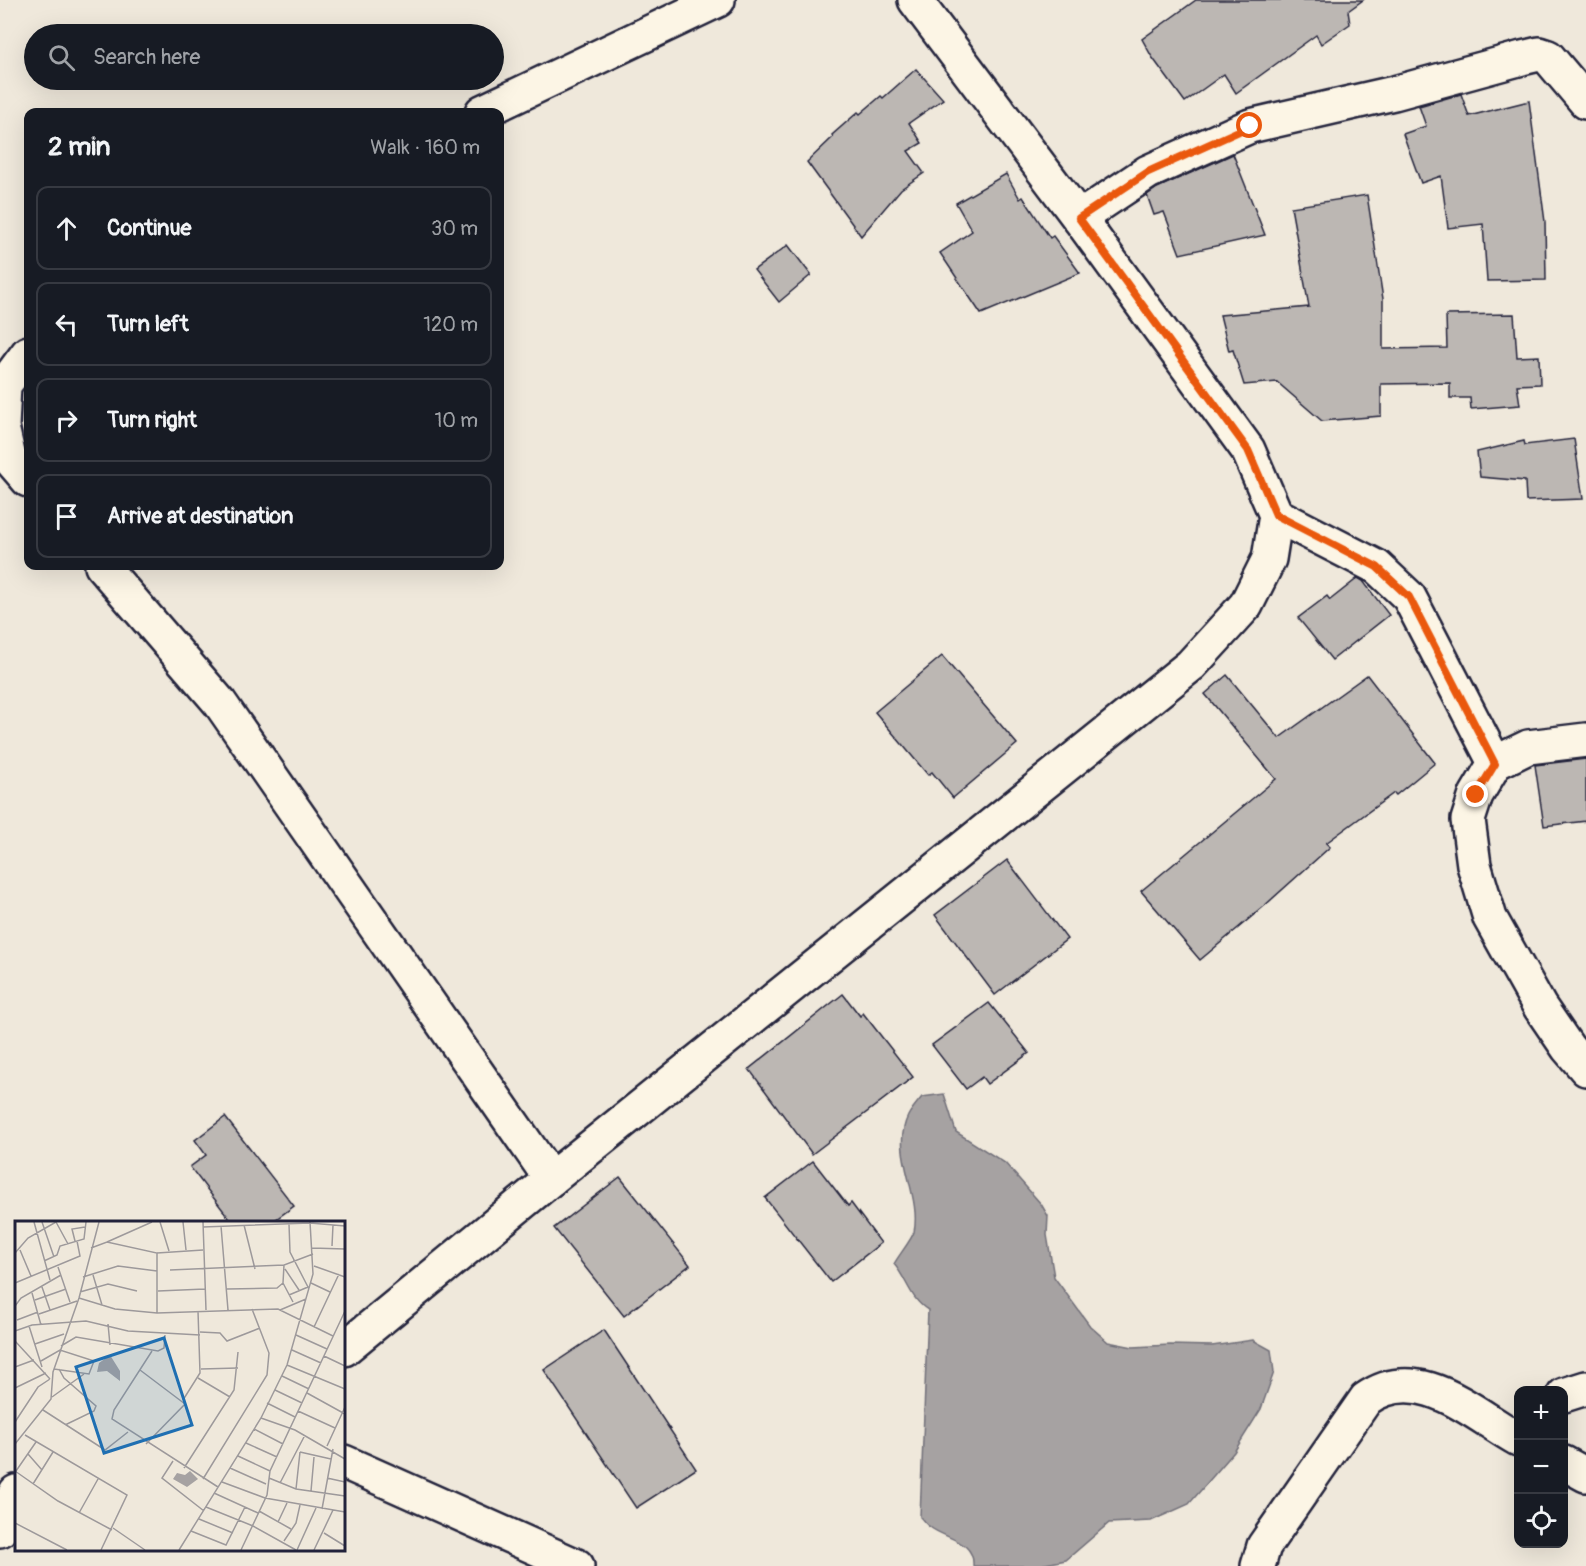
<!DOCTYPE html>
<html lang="en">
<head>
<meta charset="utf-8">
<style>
  body { margin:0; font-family:Pangolin,sans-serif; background:#242831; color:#f1f3f6 }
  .controls { position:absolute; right:18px; bottom:18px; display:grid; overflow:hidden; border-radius:12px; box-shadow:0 6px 24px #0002 }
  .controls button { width:54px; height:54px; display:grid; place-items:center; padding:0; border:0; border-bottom:2px solid #363941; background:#171b24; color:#f1f3f6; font:30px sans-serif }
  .stop { position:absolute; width:18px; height:18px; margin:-14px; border:4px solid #ea580c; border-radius:50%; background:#fff }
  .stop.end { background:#ea580c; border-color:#fff; box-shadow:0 2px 6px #0008 }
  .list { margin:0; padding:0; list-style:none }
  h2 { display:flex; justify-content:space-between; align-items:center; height:78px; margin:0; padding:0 24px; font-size:26px }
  h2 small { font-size:20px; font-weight:400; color:#9ea1a6 }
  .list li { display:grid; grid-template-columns:39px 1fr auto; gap:18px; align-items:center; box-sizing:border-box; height:84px; margin:0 12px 12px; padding:0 12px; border:2px solid #363941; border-radius:12px }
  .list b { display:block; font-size:22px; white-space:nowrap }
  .list em { font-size:20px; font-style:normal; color:#9ea1a6 }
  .icon { flex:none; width:33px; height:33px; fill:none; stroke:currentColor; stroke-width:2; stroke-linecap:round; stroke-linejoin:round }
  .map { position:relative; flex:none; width:1586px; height:1566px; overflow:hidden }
  .search { position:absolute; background:#171b24; box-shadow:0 6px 24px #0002; left:24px; top:24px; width:480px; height:66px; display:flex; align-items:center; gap:15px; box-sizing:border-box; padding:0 21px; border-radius:33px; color:#9ea1a6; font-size:22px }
  .panel { position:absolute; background:#171b24; box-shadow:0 6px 24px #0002; left:24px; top:108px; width:480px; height:462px; border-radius:12px }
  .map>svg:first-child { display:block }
  .water { fill:#a6a2a2; stroke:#716f79; stroke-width:1.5 }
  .building { fill:#bcb7b3; stroke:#22223b; stroke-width:1.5 }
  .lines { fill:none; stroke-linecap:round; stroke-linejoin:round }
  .minor-casing { stroke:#22223b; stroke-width:38 }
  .minor { stroke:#fcf5e5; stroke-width:33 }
  .route { stroke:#ea580c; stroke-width:8 }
  .inset-road { fill:none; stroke:#9d999b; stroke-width:1.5 }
  .view { fill:#1f6fb2; fill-opacity:0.15; stroke:#1f6fb2; stroke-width:3 }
  .inset-edge { fill:none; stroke:#22223b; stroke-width:3 }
</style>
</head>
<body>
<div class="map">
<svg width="1586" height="1566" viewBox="0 0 1586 1566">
  <rect width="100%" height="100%" fill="#efe8db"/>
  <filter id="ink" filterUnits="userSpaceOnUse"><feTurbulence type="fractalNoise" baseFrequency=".0167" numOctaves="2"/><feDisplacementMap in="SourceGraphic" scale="12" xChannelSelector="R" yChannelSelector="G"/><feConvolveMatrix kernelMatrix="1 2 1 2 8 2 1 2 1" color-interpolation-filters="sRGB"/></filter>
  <g filter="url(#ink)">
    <!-- water -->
    <path class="water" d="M 944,1094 L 956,1132 L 1005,1163 L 1041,1204 L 1048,1216 L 1047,1235 L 1054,1277 L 1090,1326 L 1108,1342 L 1133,1347 L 1170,1345 L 1212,1346 L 1253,1340 L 1271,1350 L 1274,1372 L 1261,1409 L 1234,1452 L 1189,1504 L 1151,1521 L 1109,1523 L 1066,1560 L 1035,1566 L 973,1566 C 975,1540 945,1539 930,1527 C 926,1525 923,1520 920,1517 L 928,1310 C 910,1299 907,1279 894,1264 C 899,1255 912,1239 914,1232 C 922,1194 890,1153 908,1116 C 911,1110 917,1103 922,1097 Z"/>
    <!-- building -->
    <g class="building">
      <path d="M 1196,0 L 1363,0 L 1348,11 L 1350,24 L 1321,44 L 1316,35 L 1236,93 L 1224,74 L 1185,102 L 1152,57 L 1142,39 Z"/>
      <path d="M 916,69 L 943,99 L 909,123 L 922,143 L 908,151 L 924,173 L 901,189 L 861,236 L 807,162 L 833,137 L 832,135 L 858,112 L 860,114 L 881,96 L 883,98 Z"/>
      <path d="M 1461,94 L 1469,116 L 1529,101 L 1545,222 L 1546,280 L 1487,281 L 1483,224 L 1448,228 L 1441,176 L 1421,183 L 1403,134 L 1426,126 L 1419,106 Z"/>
      <path d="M 1233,154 L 1265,235 L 1180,254 L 1164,212 L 1154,215 L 1147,195 L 1157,188 Z"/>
      <path d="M 1006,174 L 1020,199 L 1023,197 L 1050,238 L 1053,236 L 1080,273 L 981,314 L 940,253 L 972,231 L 956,203 Z"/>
      <path d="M 1367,195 L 1383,299 L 1383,349 L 1447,348 L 1446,315 L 1514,314 L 1517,357 L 1539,356 L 1540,384 L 1517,385 L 1520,405 L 1471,409 L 1470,398 L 1450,398 L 1450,383 L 1381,384 L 1381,416 L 1322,421 L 1277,382 L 1244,385 L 1233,350 L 1229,351 L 1220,315 L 1309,307 L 1291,207 Z"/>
      <path d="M 788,245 L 811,275 L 779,302 L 754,270 Z"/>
      <path d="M 1574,439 L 1583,499 L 1526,501 L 1525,481 L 1480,477 L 1477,452 L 1524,441 L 1525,445 Z"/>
      <path d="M 1358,578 L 1363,581 L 1389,615 L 1332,660 L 1298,618 L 1327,596 L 1330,600 Z"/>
      <path d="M 942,656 L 1017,744 L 953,798 L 932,772 L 928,775 L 875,712 Z"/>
      <path d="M 1227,675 L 1279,738 L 1367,675 L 1435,763 L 1396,795 L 1394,793 L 1326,843 L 1330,847 L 1262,908 L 1200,960 L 1141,891 L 1276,779 L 1205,694 Z"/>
      <path d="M 1586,759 L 1586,821 L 1544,826 L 1535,765 Z"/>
      <path d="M 1007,860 L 1067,939 L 995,995 L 935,915 Z"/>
      <path d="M 843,994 L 860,1016 L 863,1013 L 913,1077 L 812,1154 L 749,1069 Z"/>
      <path d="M 989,1003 L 1029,1053 L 987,1084 L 982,1077 L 966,1089 L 932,1045 Z"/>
      <path d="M 225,1117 L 294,1206 L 272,1222 L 232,1222 L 190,1167 L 206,1155 L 195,1140 Z"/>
      <path d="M 813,1161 L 848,1206 L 851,1203 L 881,1243 L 831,1282 L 765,1198 Z"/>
      <path d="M 620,1177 L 690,1265 L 624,1316 L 554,1228 Z"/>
      <path d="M 604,1330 L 696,1469 L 636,1508 L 544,1370 Z"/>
    </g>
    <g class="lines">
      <!-- minor casing -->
      <g class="minor-casing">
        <g id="minor">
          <path d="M 482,112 L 718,0"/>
          <path d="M 1079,218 L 1148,172 L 1250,126 L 1394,93 L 1522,58 L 1539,54 L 1548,57 L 1586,102"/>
          <path d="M 28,353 L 4,385 L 2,427 L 9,458 L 28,480"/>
          <path d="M 1276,515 L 1377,567 L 1409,597 L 1495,763"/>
          <path d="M 102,566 L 220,703 L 551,1179"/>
          <path d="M 1586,740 L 1528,747 L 1495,763 L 1476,795 L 1468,820 L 1474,865 L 1490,918 L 1540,1007 L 1568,1048 L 1586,1069"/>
          <path d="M 344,1349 L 551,1179 L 1191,665 L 1246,605 L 1269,559 L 1276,515 L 1248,450 L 1079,218 L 915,0"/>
          <path d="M 1564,1395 L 1586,1388"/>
          <path d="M 344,1462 L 577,1566"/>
          <path d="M 1564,1463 L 1586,1475"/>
          <path d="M 0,1530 L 16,1492"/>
          <path d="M 1258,1566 L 1264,1546 L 1366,1399 C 1419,1361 1473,1414 1518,1439"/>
        </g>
      </g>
      <!-- minor -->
      <use href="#minor" class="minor"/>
    </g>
  </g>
  <g class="lines" filter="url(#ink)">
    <!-- route -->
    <path class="route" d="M 1250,126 L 1148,172 L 1079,218 L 1248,450 L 1276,515 L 1377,567 L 1409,597 L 1495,764 L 1476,795"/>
  </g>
  <!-- overview -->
  <g transform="translate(15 1221)">
    <rect width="330" height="330" fill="#efe8db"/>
    <path d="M 95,134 L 105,150 L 105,160 L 92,150 L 82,151 L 84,142 ZM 175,250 L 183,258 L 172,266 L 158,258 L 162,252 L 170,254 Z" fill="#a6a2a2"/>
    <path class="inset-road" d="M 19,1 L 35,59M 27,1 L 39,36M 41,1 L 53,23M 145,1 L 154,30M 168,1 L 171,29M 188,1 L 191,89M 274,3 L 275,31 L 294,68M 229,4 L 240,48M 206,5 L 213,89M 188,6 L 295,2 L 330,5M 60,20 L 57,8 L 70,6M 92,21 L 137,1M 317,25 L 318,4M 76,27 L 92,21 L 142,32 L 142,92M 297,27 L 330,28M 5,29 L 16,55M 0,32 L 13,17 L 41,1M 142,32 L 188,29M 29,40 L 42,34 L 45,25 L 69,18 L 71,1M 299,45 L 330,56M 43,46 L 55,81M 270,48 L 284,69M 155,49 L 269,44M 78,54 L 87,84M 68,56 L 103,45 L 142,50M 0,62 L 65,35 L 62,20M 268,62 L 278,81M 296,62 L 315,71M 27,66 L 35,89M 212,68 L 262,67 L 268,62 L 269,44 L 298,33M 143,70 L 190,68M 65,71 L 93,63 L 122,70M 17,72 L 26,104M 274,74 L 293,66M 64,77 L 100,88 L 142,92 L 263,88 L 318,115M 20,79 L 51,68M 0,85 L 6,77 L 46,54M 265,89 L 291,78M 24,93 L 62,80M 2,99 L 23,91M 93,103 L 95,124M 14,105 L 27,146M 299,106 L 324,53M 0,110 L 17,104 L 71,100 L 113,110 L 185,114M 185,111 L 205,112 L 212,120 L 245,107M 281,114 L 312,128M 0,120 L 35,158M 20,123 L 49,113M 46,125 L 61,116 L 143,130 L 149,127 L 150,114M 277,129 L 306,142M 137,130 L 99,189 L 97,198 L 203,266M 309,135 L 330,145M 26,140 L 45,129 L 79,140 L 74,153 L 39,148M 272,144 L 330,168M 0,146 L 19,139M 44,148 L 49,157 L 81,185 L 79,190 L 50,204M 186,148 L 223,147M 125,149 L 170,183 L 131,223M 267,155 L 294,168M 183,157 L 215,176M 0,167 L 31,152M 260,169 L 287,182M 292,172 L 330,193M 37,176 L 69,153M 168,179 L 185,152 L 183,90M 252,182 L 280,196M 28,189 L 90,229 L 113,211M 283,190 L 320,207M 246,197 L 280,209 L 330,238M 0,201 L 23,166 L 35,158M 239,208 L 268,223M 10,214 L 112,274 L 86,329M 231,222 L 262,236M 0,223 L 36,178 L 38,151 L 64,77 L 84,1M 312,225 L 330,186M 285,231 L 316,238M 13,233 L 27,249M 223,235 L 255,250M 158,240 L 147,257 L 189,290M 169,247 L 219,169 L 223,131M 215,247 L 251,263M 0,250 L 43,280 L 97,309M 1,250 L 21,221M 254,257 L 281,268 L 330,275M 312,257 L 330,261M 188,258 L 252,154 L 254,132 L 237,88M 207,261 L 250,277 L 330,291M 265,262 L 290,214M 18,263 L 38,231M 281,268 L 285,231M 296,270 L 299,236M 199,272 L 243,292M 191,286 L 238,305 L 281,329M 307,288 L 318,228M 244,290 L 276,308M 64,292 L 83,258M 184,298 L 218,312M 263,301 L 272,282M 0,302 L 52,329M 98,307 L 130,329M 176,310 L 211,324 L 230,286M 309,312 L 330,325M 269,320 L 281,302 L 285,284M 164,329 L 246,197 L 272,144 L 298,53 L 295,1M 226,329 L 252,274 L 255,250 L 330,90M 282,329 L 301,287M 299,329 L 318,289"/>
    <path class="view" d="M 149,117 L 177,204 L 89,232 L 61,146 Z"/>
    <rect width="330" height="330" class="inset-edge"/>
  </g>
</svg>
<div class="controls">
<button>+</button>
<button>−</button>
<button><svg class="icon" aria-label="locate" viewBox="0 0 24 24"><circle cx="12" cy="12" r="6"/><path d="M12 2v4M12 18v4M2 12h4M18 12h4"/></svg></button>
</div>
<div class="stop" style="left:1250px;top:126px"></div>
<div class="stop end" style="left:1476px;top:795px"></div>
<div class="search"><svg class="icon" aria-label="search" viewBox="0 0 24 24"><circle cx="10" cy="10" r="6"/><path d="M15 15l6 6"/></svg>Search here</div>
<section class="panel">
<h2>2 min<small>Walk · 160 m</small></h2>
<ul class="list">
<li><svg class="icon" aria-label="ahead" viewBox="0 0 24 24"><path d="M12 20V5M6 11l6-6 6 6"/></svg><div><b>Continue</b></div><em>30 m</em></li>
<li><svg class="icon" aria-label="left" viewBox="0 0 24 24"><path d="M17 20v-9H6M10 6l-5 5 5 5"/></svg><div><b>Turn left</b></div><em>120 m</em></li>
<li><svg class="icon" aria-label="right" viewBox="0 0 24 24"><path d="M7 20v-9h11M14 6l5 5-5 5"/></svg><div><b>Turn right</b></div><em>10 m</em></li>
<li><svg class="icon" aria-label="arrive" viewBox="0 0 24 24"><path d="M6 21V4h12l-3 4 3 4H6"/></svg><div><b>Arrive at destination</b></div></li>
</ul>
</section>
</div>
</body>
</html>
